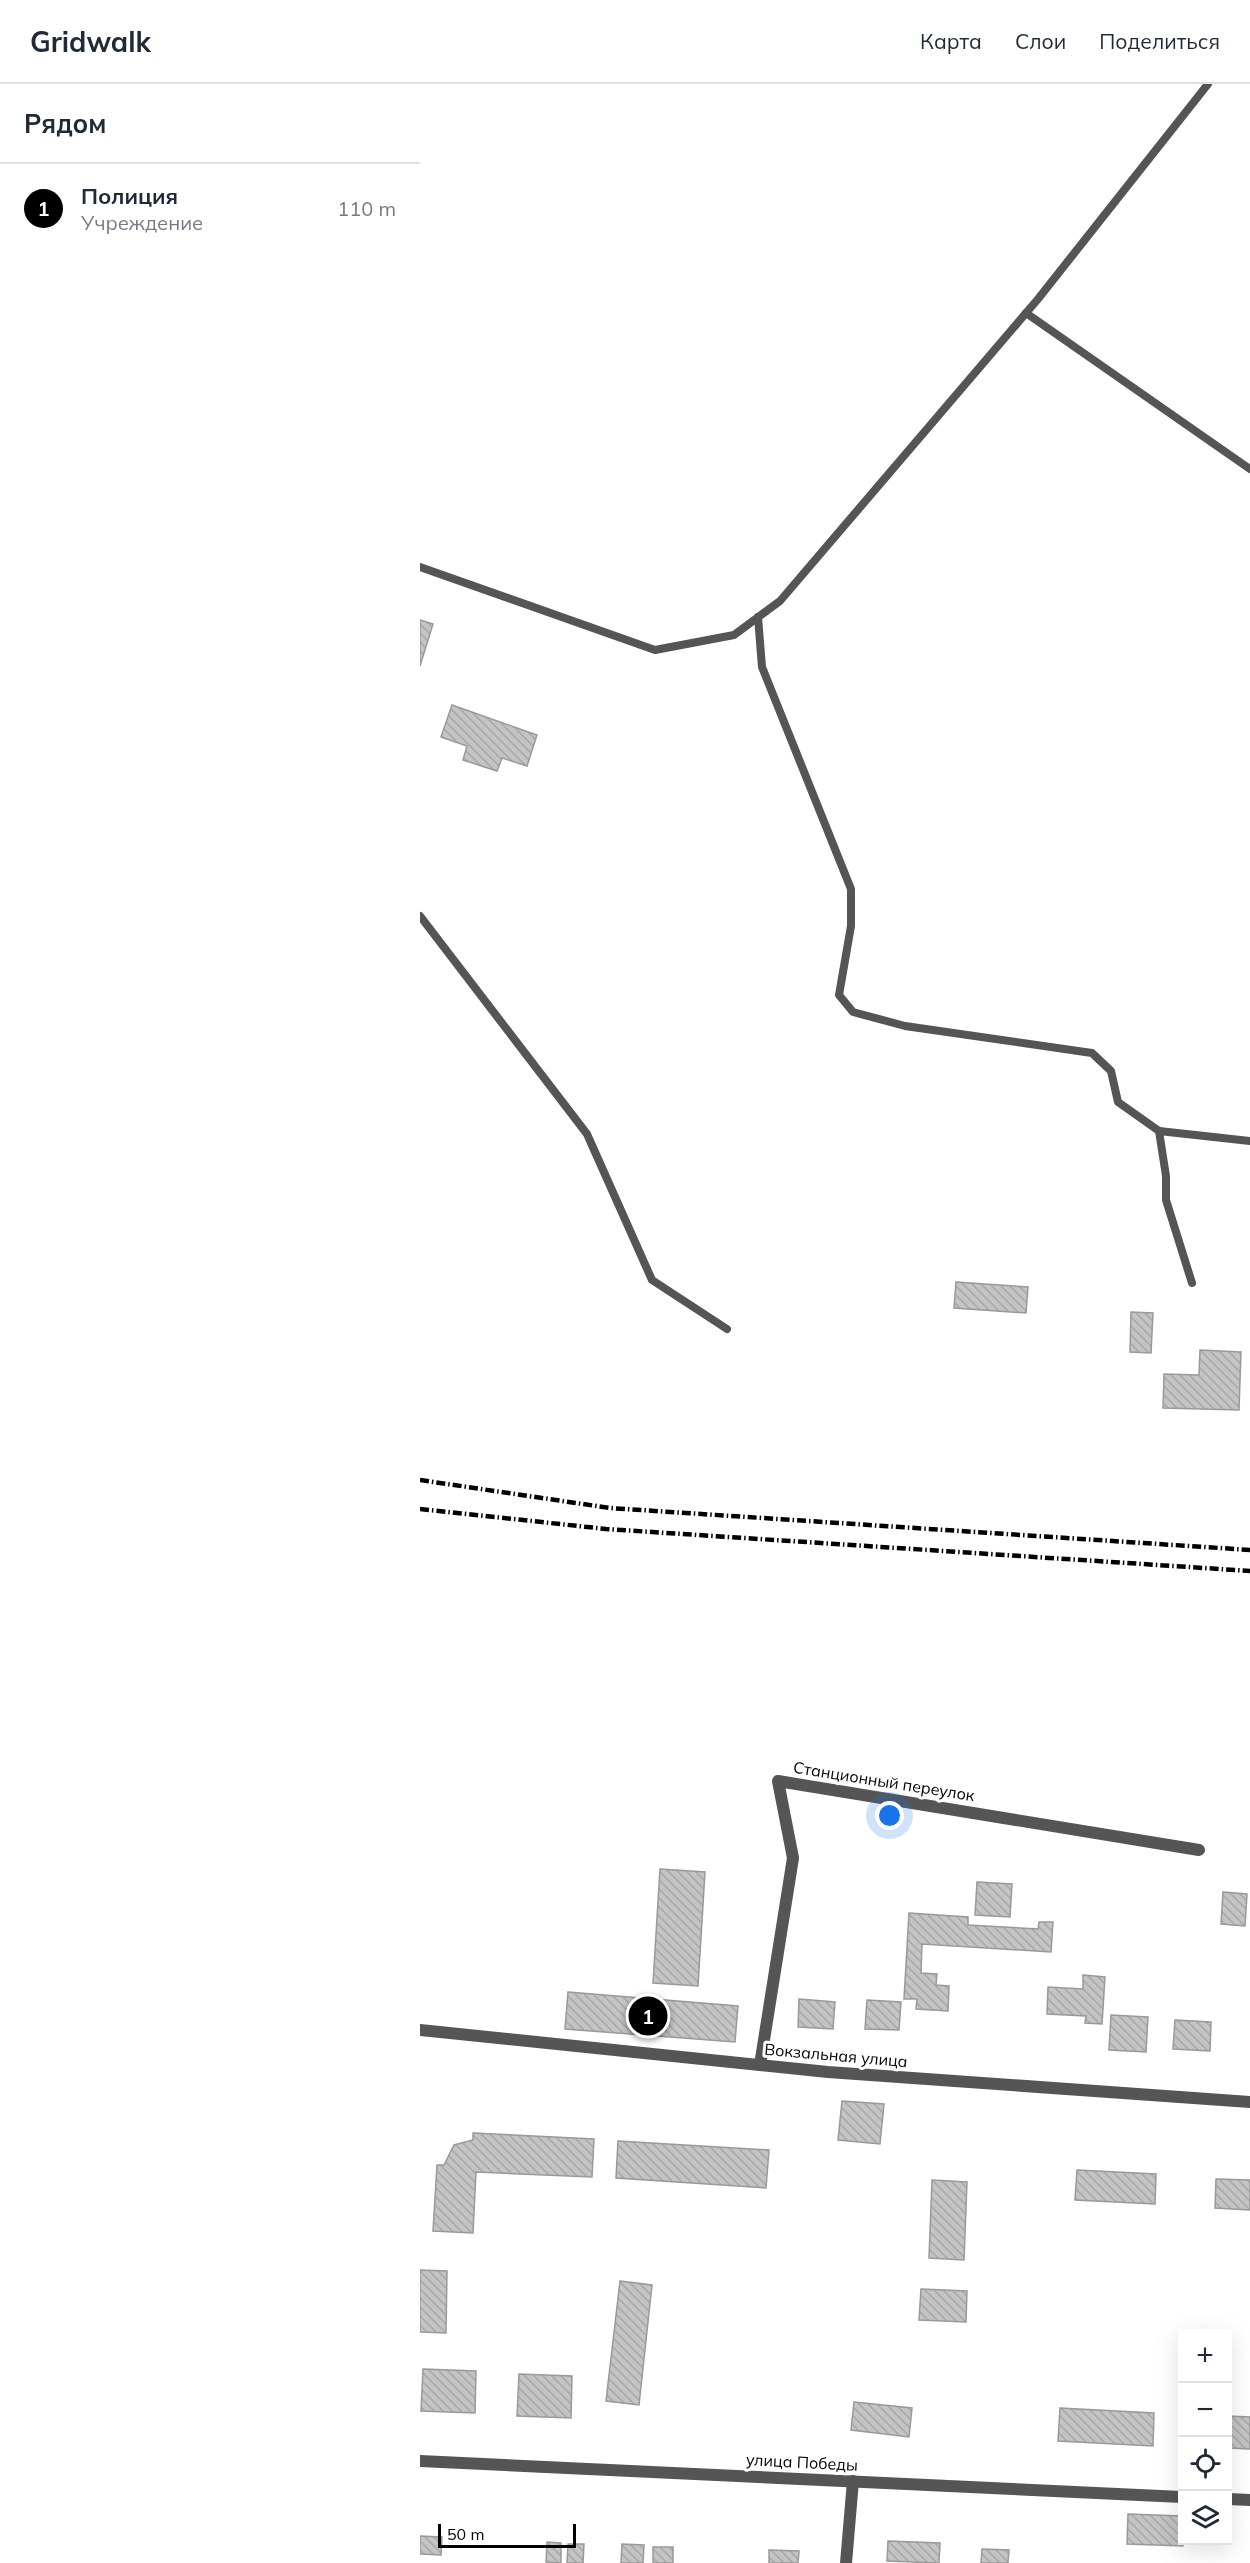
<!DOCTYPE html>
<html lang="ru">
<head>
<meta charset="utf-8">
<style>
  body { margin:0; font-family:Mulish,sans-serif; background:#f2f2f3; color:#1f2937 }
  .controls { position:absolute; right:18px; bottom:18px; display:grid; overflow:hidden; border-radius:0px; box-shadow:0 6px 24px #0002 }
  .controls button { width:54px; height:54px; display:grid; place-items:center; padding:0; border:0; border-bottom:2px solid #e0e1e3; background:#fff; color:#1f2937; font:30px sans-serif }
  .scale { position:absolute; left:18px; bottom:15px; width:138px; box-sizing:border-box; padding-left:6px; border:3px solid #000; border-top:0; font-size:16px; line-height:21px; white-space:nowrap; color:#000; -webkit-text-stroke:4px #fff; paint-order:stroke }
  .you { position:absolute; left:470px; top:1732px; width:21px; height:21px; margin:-15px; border:4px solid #fff; border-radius:50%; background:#1a73e8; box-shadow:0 0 0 9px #1a73e833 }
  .badge { display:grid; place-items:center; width:39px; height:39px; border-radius:50%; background:#000; color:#fff; font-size:20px; font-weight:700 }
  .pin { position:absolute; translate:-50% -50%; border:3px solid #fff; box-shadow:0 2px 6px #0006 }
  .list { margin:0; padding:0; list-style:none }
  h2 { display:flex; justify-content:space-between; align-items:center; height:78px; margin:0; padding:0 24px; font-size:26px }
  h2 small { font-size:20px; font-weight:400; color:#747a83 }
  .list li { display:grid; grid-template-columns:39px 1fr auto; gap:18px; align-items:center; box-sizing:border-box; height:90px; padding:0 24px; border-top:2px solid #e0e1e3 }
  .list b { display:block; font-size:22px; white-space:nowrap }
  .list p { margin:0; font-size:20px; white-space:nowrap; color:#747a83 }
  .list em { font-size:20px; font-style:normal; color:#747a83 }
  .icon { flex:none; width:33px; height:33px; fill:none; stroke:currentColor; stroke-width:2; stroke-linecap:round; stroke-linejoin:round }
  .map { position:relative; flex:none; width:830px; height:2479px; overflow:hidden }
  header { display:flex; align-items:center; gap:36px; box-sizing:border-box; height:84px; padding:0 30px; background:#fff; border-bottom:2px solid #e0e1e3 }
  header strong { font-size:28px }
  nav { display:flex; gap:33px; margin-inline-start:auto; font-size:21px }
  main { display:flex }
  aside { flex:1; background:#fff }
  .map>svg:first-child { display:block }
  .building { fill:url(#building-back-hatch); stroke:#999; stroke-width:1.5 }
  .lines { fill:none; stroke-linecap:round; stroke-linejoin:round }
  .service { stroke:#555; stroke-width:8 }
  .minor { stroke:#555; stroke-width:12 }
  .tertiary { stroke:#555; stroke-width:12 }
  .rail { stroke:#000; stroke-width:4.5; stroke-dasharray:9 3 1.5 3; stroke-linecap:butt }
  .labels { text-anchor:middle; stroke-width:6; stroke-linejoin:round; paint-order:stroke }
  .street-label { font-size:16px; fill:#000; stroke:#fff }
</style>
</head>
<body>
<header>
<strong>Gridwalk</strong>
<nav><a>Карта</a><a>Слои</a><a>Поделиться</a></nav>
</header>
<main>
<aside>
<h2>Рядом<small></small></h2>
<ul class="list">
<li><span class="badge">1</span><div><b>Полиция</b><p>Учреждение</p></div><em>110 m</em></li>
</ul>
</aside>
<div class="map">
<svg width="830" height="2479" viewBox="0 0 830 2479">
  <defs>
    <pattern id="building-back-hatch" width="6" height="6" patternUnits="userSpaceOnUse" patternTransform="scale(1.5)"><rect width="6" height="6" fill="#c4c4c4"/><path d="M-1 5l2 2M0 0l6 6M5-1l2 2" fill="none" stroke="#a7a7a7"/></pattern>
  </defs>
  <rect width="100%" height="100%" fill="#fff"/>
  <!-- building -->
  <g class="building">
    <path d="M 0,536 L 13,540 L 0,582 Z"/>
    <path d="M 32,621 L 117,651 L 107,682 L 82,674 L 77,687 L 43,676 L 47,662 L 21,653 Z"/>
    <path d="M 536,1198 L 608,1203 L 606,1229 L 534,1224 Z"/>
    <path d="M 711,1228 L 733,1229 L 731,1269 L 710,1268 Z"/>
    <path d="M 780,1266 L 821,1268 L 819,1326 L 743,1324 L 744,1290 L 779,1291 Z"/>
    <path d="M 240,1785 L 285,1788 L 278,1902 L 233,1899 Z"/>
    <path d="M 557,1798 L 592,1800 L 590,1833 L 555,1831 Z"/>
    <path d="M 803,1808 L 827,1810 L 825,1842 L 801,1840 Z"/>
    <path d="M 489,1829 L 548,1833 L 548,1841 L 618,1845 L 619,1838 L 633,1838 L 631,1868 L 502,1860 L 501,1889 L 517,1890 L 516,1901 L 529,1902 L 528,1927 L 496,1925 L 497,1915 L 484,1915 Z"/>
    <path d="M 663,1891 L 685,1893 L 682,1940 L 665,1939 L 666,1932 L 627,1930 L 628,1903 L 663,1905 Z"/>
    <path d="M 148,1908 L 318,1922 L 315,1958 L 145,1945 Z"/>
    <path d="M 379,1915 L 415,1918 L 413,1945 L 378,1943 Z"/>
    <path d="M 447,1916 L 481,1918 L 479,1946 L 445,1945 Z"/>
    <path d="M 691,1931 L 728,1933 L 726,1968 L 689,1966 Z"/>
    <path d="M 755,1936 L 791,1938 L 790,1967 L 753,1965 Z"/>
    <path d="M 422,2017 L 464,2020 L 460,2060 L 418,2056 Z"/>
    <path d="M 53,2049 L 174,2055 L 172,2093 L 56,2088 L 53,2149 L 13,2147 L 17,2081 L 24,2081 L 34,2061 L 53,2056 Z"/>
    <path d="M 198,2057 L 349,2066 L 346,2104 L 196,2094 Z"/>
    <path d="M 657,2086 L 736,2090 L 735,2120 L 655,2116 Z"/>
    <path d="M 796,2095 L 830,2096 L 830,2126 L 795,2124 Z"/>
    <path d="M 512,2096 L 547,2098 L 544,2176 L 509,2174 Z"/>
    <path d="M 0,2186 L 27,2187 L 26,2249 L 0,2248 Z"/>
    <path d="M 200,2197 L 232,2201 L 219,2321 L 186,2317 Z"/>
    <path d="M 501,2205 L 547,2207 L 546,2238 L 499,2236 Z"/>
    <path d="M 3,2285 L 56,2287 L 55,2329 L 1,2327 Z"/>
    <path d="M 99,2290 L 152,2292 L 151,2334 L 97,2332 Z"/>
    <path d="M 434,2318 L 492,2324 L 489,2353 L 431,2346 Z"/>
    <path d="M 640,2324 L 734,2329 L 733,2362 L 638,2357 Z"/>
    <path d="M 808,2332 L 830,2333 L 830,2365 L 808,2364 Z"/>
    <path d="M 708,2430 L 762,2432 L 763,2462 L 707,2460 Z"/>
    <path d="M 0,2452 L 22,2453 L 21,2471 L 0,2470 Z"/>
    <path d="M 468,2457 L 520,2459 L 519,2479 L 467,2477 Z"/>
    <path d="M 127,2458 L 141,2459 L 141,2479 L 126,2478 Z"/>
    <path d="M 148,2460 L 164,2460 L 163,2479 L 147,2479 Z"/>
    <path d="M 202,2460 L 224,2461 L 223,2479 L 201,2479 Z"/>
    <rect x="233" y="2463" width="20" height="16"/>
    <path d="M 562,2465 L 589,2466 L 588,2479 L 561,2479 Z"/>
    <path d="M 349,2466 L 379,2467 L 378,2479 L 349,2479 Z"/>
  </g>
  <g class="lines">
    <!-- service -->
    <g class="service">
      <path d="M 606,229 L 830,385"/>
      <path d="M 0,483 L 235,566 L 314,551 L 360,517 L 618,215 L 788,0"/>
      <path d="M 338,533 L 342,583 L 431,805 L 431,842 L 419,911 L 433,928 L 485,942 L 672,969 L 691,987 L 698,1018 L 739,1047 L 830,1057"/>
      <path d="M 0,832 L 167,1050 L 232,1196 L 307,1245"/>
      <path d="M 739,1047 L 746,1092 L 746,1116 L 772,1199"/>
    </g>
    <!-- minor -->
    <g class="minor">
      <path d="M 340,1981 L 373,1774 L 358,1697 L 779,1766"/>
      <path d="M 426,2479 L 433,2397"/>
    </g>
    <!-- tertiary -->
    <g class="tertiary">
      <path d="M 0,1946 L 408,1988 L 830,2018"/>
      <path d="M 0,2377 L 762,2413"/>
      <path d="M 808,2415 L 830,2416"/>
    </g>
    <!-- rail -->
    <g class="rail">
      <path d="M 0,1396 L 190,1424 L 830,1466"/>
      <path d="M 0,1425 L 186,1445 L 830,1487"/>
    </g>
  </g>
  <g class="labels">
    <!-- street labels -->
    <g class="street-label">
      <text transform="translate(464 1697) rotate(9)" y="6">Станционный переулок</text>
      <text transform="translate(416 1971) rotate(5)" y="6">Вокзальная улица</text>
      <text transform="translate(382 2378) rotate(3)" y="6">улица Победы</text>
    </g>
  </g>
</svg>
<div class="controls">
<button>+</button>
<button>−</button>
<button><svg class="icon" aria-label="locate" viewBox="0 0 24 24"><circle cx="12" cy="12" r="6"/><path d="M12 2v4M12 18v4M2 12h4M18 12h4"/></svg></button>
<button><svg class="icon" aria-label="layers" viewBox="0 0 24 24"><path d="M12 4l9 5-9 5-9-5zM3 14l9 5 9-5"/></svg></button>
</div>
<div class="scale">50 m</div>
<div class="you"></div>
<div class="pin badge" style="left:228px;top:1932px">1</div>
</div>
</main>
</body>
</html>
